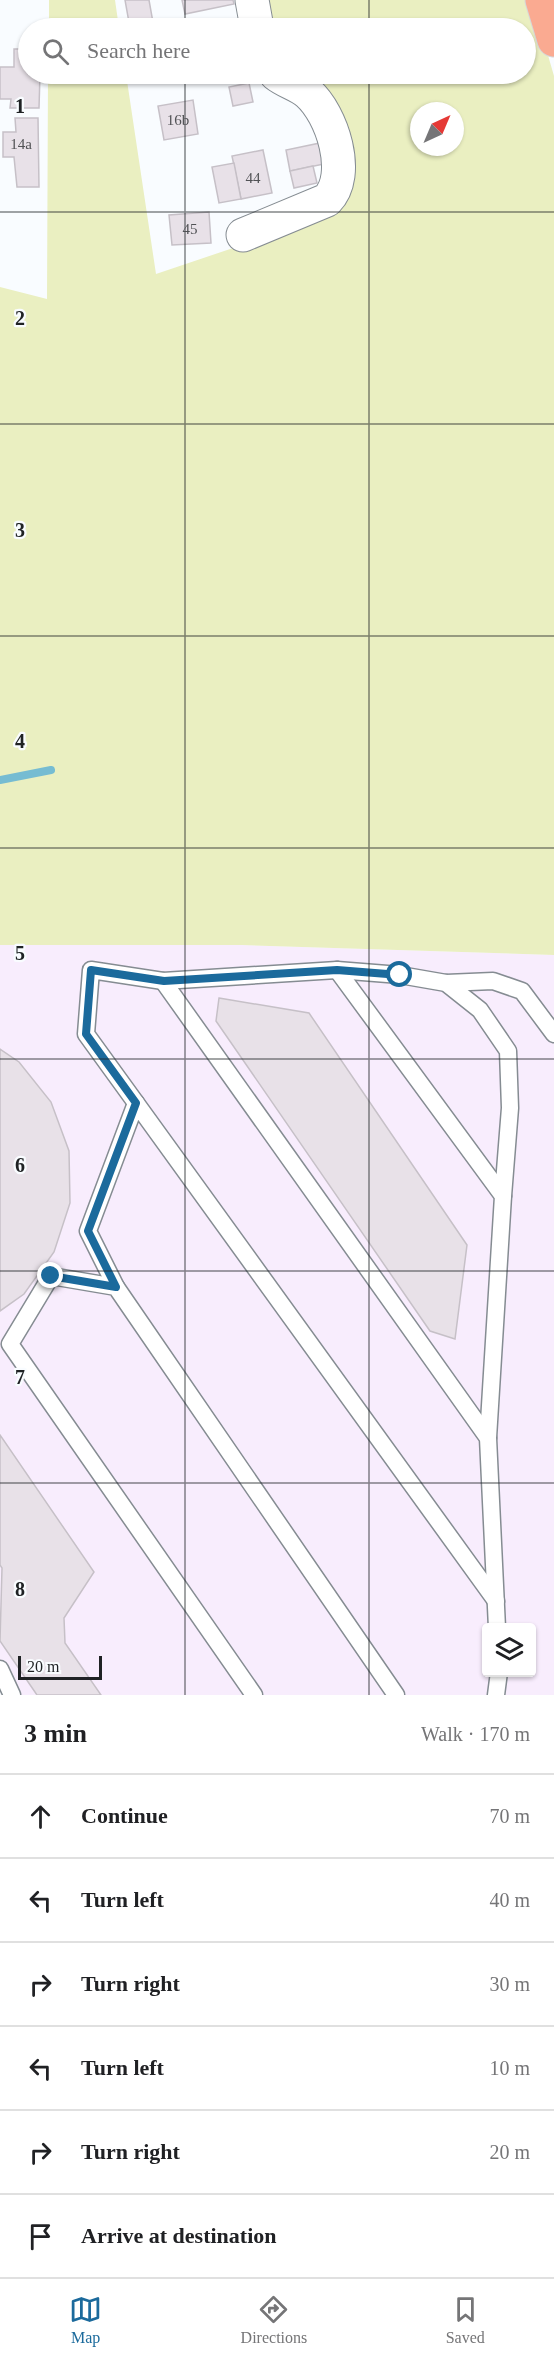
<!DOCTYPE html>
<html lang="en">
<head>
<meta charset="utf-8">
<style>
  body { margin:0; font-family:"Times New Roman",serif; background:#f2f2f2; color:#202124 }
  .controls { position:absolute; right:18px; bottom:18px; display:grid; overflow:hidden; border-radius:6px; box-shadow:0 2px 4px #0004 }
  .controls button { width:54px; height:54px; display:grid; place-items:center; padding:0; border:0; border-bottom:2px solid #e0e0e0; background:#fff; color:#202124; font:30px sans-serif }
  .compass { position:absolute; left:410px; top:102px; width:54px; height:54px; border-radius:50%; background:#fff; box-shadow:0 2px 4px #0004; rotate:44deg }
  .scale { position:absolute; left:18px; bottom:15px; width:84px; box-sizing:border-box; padding-left:6px; border:3px solid #1f2224; border-top:0; font-size:16px; line-height:21px; white-space:nowrap; color:#1f2224; -webkit-text-stroke:4px #f9fcff; paint-order:stroke }
  .stop { position:absolute; width:18px; height:18px; margin:-14px; border:4px solid #1b6a9c; border-radius:50%; background:#fff }
  .stop.end { background:#1b6a9c; border-color:#fff; box-shadow:0 2px 6px #0008 }
  .list { margin:0; padding:0; list-style:none }
  h2 { display:flex; justify-content:space-between; align-items:center; height:78px; margin:0; padding:0 24px; font-size:26px }
  h2 small { font-size:20px; font-weight:400; color:#757577 }
  .list li { display:grid; grid-template-columns:39px 1fr auto; gap:18px; align-items:center; box-sizing:border-box; height:84px; padding:0 24px; border-top:2px solid #e0e0e0 }
  .list b { display:block; font-size:22px; white-space:nowrap }
  .list em { font-size:20px; font-style:normal; color:#757577 }
  .icon { flex:none; width:33px; height:33px; fill:none; stroke:currentColor; stroke-width:2; stroke-linecap:round; stroke-linejoin:round }
  .map { position:relative; flex:none; width:554px; height:1695px; overflow:hidden }
  .search { position:absolute; background:#fff; box-shadow:0 2px 4px #0004; left:18px; right:18px; top:18px; height:66px; display:flex; align-items:center; gap:15px; box-sizing:border-box; padding:0 21px; border-radius:33px; color:#757577; font-size:22px }
  .sheet { height:582px; background:#fff }
  nav { display:flex; justify-content:space-around; align-items:center; box-sizing:border-box; height:84px; border-top:2px solid #e0e0e0; background:#fff; font-size:16px; color:#757577 }
  nav a { display:grid; justify-items:center; gap:3px }
  nav .on { color:#1b6a9c }
  .map>svg:first-child { display:block }
  .industrial { fill:#f8edfd; fill-rule:evenodd }
  .green { fill:#eaefc1; fill-rule:evenodd }
  .lines { fill:none; stroke-linecap:round; stroke-linejoin:round }
  .stream { stroke:#76bcd2; stroke-width:8 }
  .building { fill:#e8e1e8; stroke:#c6c0c7; stroke-width:1.5 }
  .lane-casing { stroke:#858c92; stroke-width:19 }
  .street-casing { stroke:#858c92; stroke-width:35 }
  .highway-casing { stroke:#d7d7d8; stroke-width:35 }
  .lane { stroke:#fff; stroke-width:16 }
  .street { stroke:#fff; stroke-width:33 }
  .highway { stroke:#faaa91; stroke-width:33 }
  .route { stroke:#1b6a9c; stroke-width:8 }
  .grid { fill:none; stroke:#1f2224; stroke-width:1.5; stroke-opacity:0.55 }
  .labels { text-anchor:middle; stroke-width:4.5; stroke-linejoin:round; paint-order:stroke }
  .number-label { font-size:15px; fill:#515255 }
  .grid-label { font-size:20px; text-anchor:middle; font-weight:bold; fill:#1f2224; stroke:#f9fcff; stroke-width:4.5; stroke-linejoin:round; paint-order:stroke }
</style>
</head>
<body>
<div class="map">
<svg width="554" height="1695" viewBox="0 0 554 1695">
  <rect width="100%" height="100%" fill="#f9fcff"/>
  <!-- industrial -->
  <path class="industrial" d="M 0,945 L 242,945 L 554,955 L 554,1695 L 11,1695 L 0,1671 ZM 486,1628 L 532,1628 L 532,1672 L 486,1672 Z"/>
  <!-- green -->
  <g class="green">
    <path d="M 49,0 L 115,0 L 119,28 L 49,28 Z"/>
    <path d="M 252,0 L 532,0 L 554,76 L 554,955 L 242,945 L 0,945 L 0,287 L 47,299 L 48,74 L 126,74 L 156,274 L 322,218 L 344,181 L 284,74 L 526,74 L 526,28 L 257,28 ZM 419,111 L 455,111 L 455,147 L 419,147 Z"/>
  </g>
  <g class="lines">
    <!-- stream -->
    <path class="stream" d="M 0,780 L 51,770"/>
  </g>
  <!-- building -->
  <g class="building">
    <path d="M 125,0 L 149,0 L 154,28 L 130,28 Z"/>
    <path d="M 182,0 L 233,0 L 234,4 L 185,14 Z"/>
    <path d="M 14,49 L 28,49 L 28,74 L 40,74 L 39,108 L 10,108 L 11,99 L 0,99 L 0,67 L 14,67 Z"/>
    <path d="M 223,74 L 251,74 L 251,75 L 224,79 Z"/>
    <path d="M 249,83 L 253,102 L 233,106 L 229,87 Z"/>
    <path d="M 193,100 L 198,134 L 164,140 L 158,106 Z"/>
    <path d="M 15,118 L 38,118 L 39,187 L 17,187 L 14,157 L 3,157 L 3,132 L 16,132 Z"/>
    <path d="M 320,143 L 324,164 L 290,171 L 286,150 Z"/>
    <path d="M 263,150 L 272,193 L 241,199 L 232,156 Z"/>
    <path d="M 234,163 L 241,199 L 219,203 L 212,167 Z"/>
    <path d="M 313,166 L 317,183 L 294,188 L 290,171 Z"/>
    <path d="M 209,212 L 211,243 L 172,245 L 169,215 Z"/>
    <path d="M 219,998 L 309,1013 L 467,1245 L 455,1339 L 430,1331 L 216,1021 Z"/>
    <path d="M 0,1049 L 19,1062 L 51,1102 L 69,1151 L 70,1203 L 54,1252 L 24,1294 L 0,1311 Z"/>
    <path d="M 0,1435 L 94,1572 L 64,1618 L 65,1643 L 101,1695 L 37,1695 L 0,1641 L 2,1568 L 0,1565 Z"/>
  </g>
  <g class="lines">
    <!-- lane casing -->
    <g class="lane-casing">
      <g id="lane">
        <path d="M 337,970 L 503,1196 L 488,1438"/>
        <path d="M 163,981 L 488,1438 L 497,1628"/>
        <path d="M 446,983 L 493,981 L 522,991 L 554,1034"/>
        <path d="M 136,1103 L 86,1034 L 91,970 L 163,981 L 337,970 L 400,975 L 446,983 L 480,1010 L 508,1051 L 510,1108 L 503,1196"/>
        <path d="M 116,1287 L 88,1231 L 136,1103 L 496,1601"/>
        <path d="M 0,1669 L 12,1695"/>
        <path d="M 254,1695 L 10,1344 L 51,1276 L 116,1287 L 396,1695"/>
        <path d="M 496,1695 L 499,1672"/>
      </g>
    </g>
    <!-- street casing -->
    <g class="street-casing">
      <g id="street">
        <path d="M 252,0 L 257,28"/>
        <path d="M 243,235 L 327,200 C 352,175 332,114 308,93 C 299,85 286,82 276,74"/>
      </g>
    </g>
    <!-- highway casing -->
    <g class="highway-casing">
      <path id="highway" d="M 542,0 L 554,40"/>
    </g>
    <!-- lane -->
    <use href="#lane" class="lane"/>
    <!-- street -->
    <use href="#street" class="street"/>
    <!-- highway -->
    <use href="#highway" class="highway"/>
  </g>
  <g class="lines">
    <!-- route -->
    <path class="route" d="M 51,1276 L 116,1287 L 88,1231 L 136,1103 L 86,1034 L 91,970 L 164,981 L 337,970 L 400,975"/>
  </g>
  <!-- grid -->
  <path class="grid" d="M 185,0 L 185,28M 369,0 L 369,28M 185,74 L 185,1695M 369,74 L 369,1695M 0,212 L 554,212M 0,424 L 554,424M 0,636 L 554,636M 0,848 L 554,848M 0,1059 L 554,1059M 0,1271 L 554,1271M 0,1483 L 554,1483"/>
  <g class="labels">
    <!-- number labels -->
    <g class="number-label">
      <text x="178" y="125">16b</text>
      <text x="21" y="149">14a</text>
      <text x="253" y="183">44</text>
      <text x="190" y="234">45</text>
    </g>
  </g>
  <g class="grid-label">
    <text x="20" y="113">1</text>
    <text x="20" y="325">2</text>
    <text x="20" y="537">3</text>
    <text x="20" y="748">4</text>
    <text x="20" y="960">5</text>
    <text x="20" y="1172">6</text>
    <text x="20" y="1384">7</text>
    <text x="20" y="1596">8</text>
  </g>
</svg>
<div class="controls">
<button><svg class="icon" aria-label="layers" viewBox="0 0 24 24"><path d="M12 4l9 5-9 5-9-5zM3 14l9 5 9-5"/></svg></button>
</div>
<svg class="compass" viewBox="-18 -18 36 36"><path d="M0-13l5 13h-10z" fill="#e53935"/><path d="M0 13l5-13h-10z" fill="#757577"/></svg>
<div class="scale">20 m</div>
<div class="stop" style="left:400px;top:975px"></div>
<div class="stop end" style="left:51px;top:1276px"></div>
<div class="search"><svg class="icon" aria-label="search" viewBox="0 0 24 24"><circle cx="10" cy="10" r="6"/><path d="M15 15l6 6"/></svg>Search here</div>
</div>
<section class="sheet">
<h2>3 min<small>Walk · 170 m</small></h2>
<ul class="list">
<li><svg class="icon" aria-label="ahead" viewBox="0 0 24 24"><path d="M12 20V5M6 11l6-6 6 6"/></svg><div><b>Continue</b></div><em>70 m</em></li>
<li><svg class="icon" aria-label="left" viewBox="0 0 24 24"><path d="M17 20v-9H6M10 6l-5 5 5 5"/></svg><div><b>Turn left</b></div><em>40 m</em></li>
<li><svg class="icon" aria-label="right" viewBox="0 0 24 24"><path d="M7 20v-9h11M14 6l5 5-5 5"/></svg><div><b>Turn right</b></div><em>30 m</em></li>
<li><svg class="icon" aria-label="left" viewBox="0 0 24 24"><path d="M17 20v-9H6M10 6l-5 5 5 5"/></svg><div><b>Turn left</b></div><em>10 m</em></li>
<li><svg class="icon" aria-label="right" viewBox="0 0 24 24"><path d="M7 20v-9h11M14 6l5 5-5 5"/></svg><div><b>Turn right</b></div><em>20 m</em></li>
<li><svg class="icon" aria-label="arrive" viewBox="0 0 24 24"><path d="M6 21V4h12l-3 4 3 4H6"/></svg><div><b>Arrive at destination</b></div></li>
</ul>
</section>
<nav>
<a class="on"><svg class="icon" aria-label="map" viewBox="0 0 24 24"><path d="M3 6l6-2 6 2 6-2v14l-6 2-6-2-6 2zM9 4v14M15 6v14"/></svg>Map</a>
<a><svg class="icon" aria-label="directions" viewBox="0 0 24 24"><path d="M12 3l9 9-9 9-9-9zM9 14v-3h6M13 9l2 2-2 2"/></svg>Directions</a>
<a><svg class="icon" aria-label="saved" viewBox="0 0 24 24"><path d="M7 4h10v16l-5-4-5 4z"/></svg>Saved</a>
</nav>
</body>
</html>
